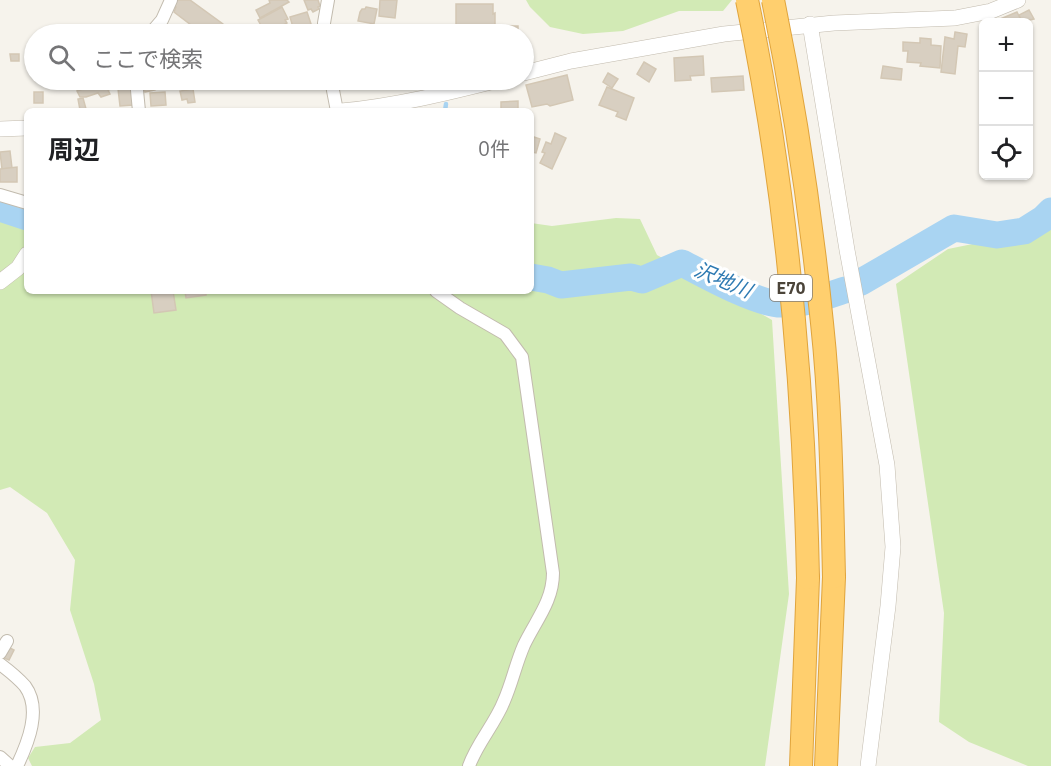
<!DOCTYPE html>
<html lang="ja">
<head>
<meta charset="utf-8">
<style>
  body { margin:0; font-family:"IBM Plex Sans","Noto Sans JP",sans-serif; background:#f6f6f6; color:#202124 }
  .controls { position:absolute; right:18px; top:18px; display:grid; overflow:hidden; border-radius:9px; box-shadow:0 2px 4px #0004 }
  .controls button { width:54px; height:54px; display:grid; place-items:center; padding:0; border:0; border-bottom:2px solid #e0e0e0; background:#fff; color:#202124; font:30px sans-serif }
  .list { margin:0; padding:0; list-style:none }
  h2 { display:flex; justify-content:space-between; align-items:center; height:78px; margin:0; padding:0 24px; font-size:26px }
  h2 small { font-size:20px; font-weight:400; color:#757577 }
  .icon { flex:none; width:33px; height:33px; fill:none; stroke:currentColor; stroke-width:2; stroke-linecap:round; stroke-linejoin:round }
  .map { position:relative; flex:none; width:1051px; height:766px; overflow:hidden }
  .search { position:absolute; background:#fff; box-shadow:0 2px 4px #0004; left:24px; top:24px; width:510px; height:66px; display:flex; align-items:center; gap:15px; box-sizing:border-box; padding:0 21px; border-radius:33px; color:#757577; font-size:22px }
  .panel { position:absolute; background:#fff; box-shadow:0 2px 4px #0004; left:24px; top:108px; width:510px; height:186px; border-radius:9px }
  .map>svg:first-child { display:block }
  .green { fill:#d2eab5 }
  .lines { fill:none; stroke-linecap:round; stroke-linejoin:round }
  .stream { stroke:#a9d4f2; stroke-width:4.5 }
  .river { stroke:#a9d4f2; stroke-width:27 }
  .building { fill:#d8cfc1; stroke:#d3c7b4; stroke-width:1.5 }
  .minor-casing { stroke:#c2bbae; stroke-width:14 }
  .tertiary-casing { stroke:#c2bbae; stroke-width:16 }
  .motorway-casing { stroke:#e0a43c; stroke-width:24 }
  .minor { stroke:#fff; stroke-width:12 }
  .tertiary { stroke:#fff; stroke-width:15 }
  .motorway { stroke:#ffcf6e; stroke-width:22 }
  .motorway-bridge-casing { stroke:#e0a43c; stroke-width:24; stroke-linecap:butt }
  .motorway-bridge { stroke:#ffcf6e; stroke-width:22 }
  .labels { text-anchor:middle; stroke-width:6; stroke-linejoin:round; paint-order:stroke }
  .shield { fill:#fff; stroke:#817c74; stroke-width:1.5 }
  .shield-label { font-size:16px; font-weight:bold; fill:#4b4439 }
  .water-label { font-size:20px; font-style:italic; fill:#2e7ab2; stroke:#fff }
</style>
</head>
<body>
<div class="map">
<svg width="1051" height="766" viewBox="0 0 1051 766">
  <rect width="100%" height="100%" fill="#f6f3ec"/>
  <!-- green -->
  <g class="green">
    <path d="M 526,0 L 732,0 L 723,11 L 679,11 L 623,31 L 583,34 L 550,27 L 530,7 Z"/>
    <path d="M 0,216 L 27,222 L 27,291 L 531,291 L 531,223 L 552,226 L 616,218 L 640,219 L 657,255 L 772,320 L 789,594 L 765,766 L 32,766 L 28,758 L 35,747 L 70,743 L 101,720 L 94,684 L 70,610 L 75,560 L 47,513 L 10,487 L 0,490 Z"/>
    <path d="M 1051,224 L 1051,766 L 1028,766 L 969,742 L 939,722 L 944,613 L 896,284 L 948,249 L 1031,232 Z"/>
  </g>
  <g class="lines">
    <!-- stream -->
    <path class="stream" d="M 445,111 L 446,104"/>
    <!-- river -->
    <g class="river">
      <path d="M 0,208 L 27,217"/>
      <path d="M 531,277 L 548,280 L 561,285 L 631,277 L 642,280 L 682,263 C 705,275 757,304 781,304 C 803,305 824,297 845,290"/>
      <path d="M 861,282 L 954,228 L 997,235 L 1024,231 L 1043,219 L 1051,211"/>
    </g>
  </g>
  <!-- building -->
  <g class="building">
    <path d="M 177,0 L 190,0 L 223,24 L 228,34 L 207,34 L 206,32 L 203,34 L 174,12 L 176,7 L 173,5 Z"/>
    <path d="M 269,0 L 287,0 L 289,2 L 260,18 L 256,10 L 270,3 Z"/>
    <path d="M 304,0 L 318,0 L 320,6 L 318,7 L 319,9 L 313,12 L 311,9 L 308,10 Z"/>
    <path d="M 380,0 L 397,0 L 395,18 L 379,16 Z"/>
    <path d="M 456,4 L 493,4 L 493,14 L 495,13 L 495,26 L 518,26 L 518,34 L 492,34 L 492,27 L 456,26 Z"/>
    <path d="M 282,7 L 288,19 L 285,20 L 287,23 L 266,34 L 258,20 Z"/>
    <path d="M 366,7 L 377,9 L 374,24 L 358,21 L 360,12 L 362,9 L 365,9 Z"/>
    <path d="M 1029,10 L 1034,19 L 1022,22 L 1019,15 Z"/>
    <path d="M 307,12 L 313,30 L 306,34 L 295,34 L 290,17 Z"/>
    <path d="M 1017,12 L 1022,22 L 999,22 L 998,20 Z"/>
    <path d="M 355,25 L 357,34 L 373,32 L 374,34 L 336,34 L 335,27 Z"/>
    <path d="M 435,25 L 435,27 L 448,26 L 449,34 L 407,34 L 407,30 Z"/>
    <path d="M 955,32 L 967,34 L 965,47 L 958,46 L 955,74 L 941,72 L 945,37 L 954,39 Z"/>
    <path d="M 920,38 L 931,39 L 931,45 L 941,46 L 940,68 L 920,66 L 921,63 L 907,62 L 908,51 L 903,51 L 903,42 L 920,43 Z"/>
    <path d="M 10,54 L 19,54 L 19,61 L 11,61 Z"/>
    <path d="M 703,56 L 704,75 L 690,76 L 691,80 L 675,81 L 674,58 Z"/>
    <path d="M 644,62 L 656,69 L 649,82 L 637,74 Z"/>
    <path d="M 883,66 L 902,69 L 901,80 L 881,78 Z"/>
    <path d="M 608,73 L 618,79 L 612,88 L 603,82 Z"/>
    <path d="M 567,75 L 573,100 L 550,106 L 547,104 L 532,107 L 526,85 Z"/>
    <path d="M 743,76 L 744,90 L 712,92 L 711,78 Z"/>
    <path d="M 78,80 L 112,80 L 115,88 L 108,90 L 110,94 L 101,97 L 98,93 L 86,97 L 80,97 L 77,91 L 83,89 Z"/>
    <path d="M 117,80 L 131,80 L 133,105 L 120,106 Z"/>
    <path d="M 142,80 L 153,80 L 155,90 L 145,92 Z"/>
    <path d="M 209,80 L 237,80 L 210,84 Z"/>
    <path d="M 382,80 L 399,80 L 400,81 L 384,85 Z"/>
    <path d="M 607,87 L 634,98 L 626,120 L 616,116 L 618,112 L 599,105 Z"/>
    <path d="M 193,89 L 195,102 L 188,103 L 187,99 L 182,100 L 180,91 Z"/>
    <rect x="34" y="92" width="9" height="11"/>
    <path d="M 165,92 L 166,105 L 151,106 L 150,93 Z"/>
    <path d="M 83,98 L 86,109 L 80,110 L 78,99 Z"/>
    <path d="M 518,101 L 518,111 L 501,111 L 501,102 Z"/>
    <path d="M 555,133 L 566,138 L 552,169 L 540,163 L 545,153 L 542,152 L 546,142 L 551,144 Z"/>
    <path d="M 531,136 L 540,139 L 536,153 L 531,152 Z"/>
    <path d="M 10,151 L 12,168 L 2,169 L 0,152 Z"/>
    <path d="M 17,167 L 17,182 L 0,182 L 0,169 Z"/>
    <path d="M 151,291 L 173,291 L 176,310 L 154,313 Z"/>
    <path d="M 185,291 L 206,291 L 206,295 L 186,298 Z"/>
    <path d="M 10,648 L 14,650 L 9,660 L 4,658 Z"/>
  </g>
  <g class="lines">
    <!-- minor casing -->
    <g class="minor-casing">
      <g id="minor">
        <path d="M 150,34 L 162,20 L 171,0"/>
        <path d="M 324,34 L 324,23 L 328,0"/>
        <path d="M 136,80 L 139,111"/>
        <path d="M 331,80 L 337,111"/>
        <path d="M 0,195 L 27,203"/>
        <path d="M 436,291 L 460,308 L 505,334 L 522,357 L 553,573 C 553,601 536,620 524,645 C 516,663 512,683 504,701 C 495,724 477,743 469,766"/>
        <path d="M 0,653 L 7,641"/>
        <path d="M 0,664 C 8,670 18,678 25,686 C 42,709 28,743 17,766"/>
        <path d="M 0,757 L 10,766"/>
      </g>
    </g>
    <!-- tertiary casing -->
    <g class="tertiary-casing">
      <g id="tertiary">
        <path d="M 810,24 L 847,250 L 887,465 L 893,547 L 888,606 L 868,766"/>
        <path d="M 524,73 L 571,61 L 724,34 L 834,23 L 955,18 L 991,11 L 1018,0"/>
        <path d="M 341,111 C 395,106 447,93 499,80"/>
        <path d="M 0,129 L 27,128"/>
        <path d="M 0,282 L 18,268 L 27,254"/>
      </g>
    </g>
    <!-- motorway casing -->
    <g class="motorway-casing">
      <g id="motorway">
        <path d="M 801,766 L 808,578"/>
        <path d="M 826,766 L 834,577"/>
      </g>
    </g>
    <!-- minor -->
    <use href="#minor" class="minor"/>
    <!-- tertiary -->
    <use href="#tertiary" class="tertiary"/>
    <!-- motorway -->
    <use href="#motorway" class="motorway"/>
    <!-- motorway-bridge casing -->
    <g class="motorway-bridge-casing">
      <g id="motorway-bridge">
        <path d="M 747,0 C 787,190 804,384 808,578"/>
        <path d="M 773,0 C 795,107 811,215 822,323 C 831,407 832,492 834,577"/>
      </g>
    </g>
    <!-- motorway-bridge -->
    <use href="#motorway-bridge" class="motorway-bridge"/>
  </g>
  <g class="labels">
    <!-- shield labels -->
    <rect class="shield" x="770" y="275" width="42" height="26" rx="4.5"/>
    <g class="shield-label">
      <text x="791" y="294">E70</text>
    </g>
    <!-- water labels -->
    <g class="water-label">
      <text transform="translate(723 280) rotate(23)" y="7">沢地川</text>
    </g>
  </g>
</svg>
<div class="controls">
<button>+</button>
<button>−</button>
<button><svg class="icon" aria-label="locate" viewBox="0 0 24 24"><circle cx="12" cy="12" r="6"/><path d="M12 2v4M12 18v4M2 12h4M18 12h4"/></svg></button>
</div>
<div class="search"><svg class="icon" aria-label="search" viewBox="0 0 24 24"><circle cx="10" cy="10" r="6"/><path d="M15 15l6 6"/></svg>ここで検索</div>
<section class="panel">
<h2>周辺<small>0件</small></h2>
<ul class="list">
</ul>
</section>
</div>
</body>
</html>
